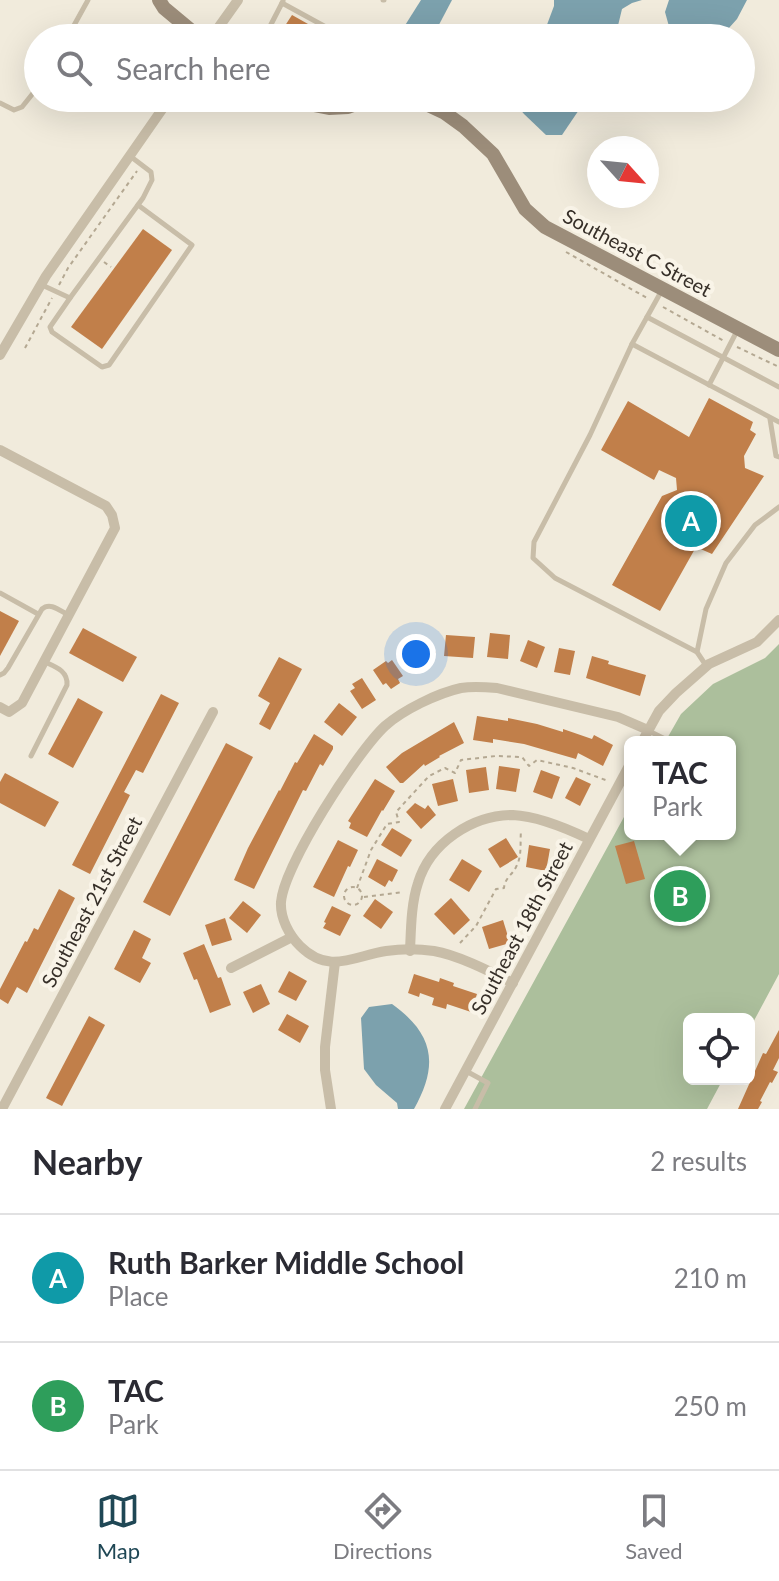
<!DOCTYPE html>
<html lang="en">
<head>
<meta charset="utf-8">
<style>
  body { margin:0; font-family:Lato,sans-serif; background:#f2f2f3; color:#2b2b33 }
  .controls { position:absolute; right:24px; bottom:24px; display:grid; overflow:hidden; border-radius:12px; box-shadow:0 8px 32px #0002 }
  .controls button { width:72px; height:72px; display:grid; place-items:center; padding:0; border:0; border-bottom:2px solid #e1e1e2; background:#fff; color:#2b2b33; font:40px sans-serif }
  .compass { position:absolute; left:587px; top:136px; width:72px; height:72px; border-radius:50%; background:#fff; box-shadow:0 8px 32px #0002; rotate:117deg }
  .you { position:absolute; left:416px; top:654px; width:28px; height:28px; margin:-20px; border:6px solid #fff; border-radius:50%; background:#1a73e8; box-shadow:0 0 0 12px #1a73e833 }
  .badge { display:grid; place-items:center; width:52px; height:52px; border-radius:50%; background:#1f4755; color:#fff; font-size:26px; font-weight:700 }
  .pin { position:absolute; translate:-50% -50%; border:4px solid #fff; box-shadow:0 2px 8px #0006 }
  .popup { position:absolute; left:624px; top:736px; width:112px; height:104px; box-sizing:border-box; display:grid; place-content:center; border-radius:12px; background:#fff; filter:drop-shadow(0 2px 6px #0005); font-size:26px; white-space:nowrap; color:#7c7c81 }
  .popup b { font-size:30px; color:#2b2b33 }
  .popup::after { content:''; position:absolute; left:50%; top:100%; margin-left:-16px; border:16px solid transparent; border-top-color:#fff }
  .list { margin:0; padding:0; list-style:none }
  h2 { display:flex; justify-content:space-between; align-items:center; height:104px; margin:0; padding:0 32px; font-size:34px }
  h2 small { font-size:26px; font-weight:400; color:#7c7c81 }
  .list li { display:grid; grid-template-columns:52px 1fr auto; gap:24px; align-items:center; box-sizing:border-box; height:128px; padding:0 32px; border-top:2px solid #e1e1e2 }
  .list b { display:block; font-size:30px; white-space:nowrap }
  .list p { margin:0; font-size:26px; white-space:nowrap; color:#7c7c81 }
  .list em { font-size:26px; font-style:normal; color:#7c7c81 }
  .icon { flex:none; width:44px; height:44px; fill:none; stroke:currentColor; stroke-width:2; stroke-linecap:round; stroke-linejoin:round }
  .map { position:relative; flex:none; width:779px; height:1109px; overflow:hidden }
  .search { position:absolute; background:#fff; box-shadow:0 8px 32px #0002; left:24px; right:24px; top:24px; height:88px; display:flex; align-items:center; gap:20px; box-sizing:border-box; padding:0 28px; border-radius:44px; color:#7c7c81; font-size:30px }
  .sheet { height:360px; background:#fff }
  nav { display:flex; justify-content:space-around; align-items:center; box-sizing:border-box; height:112px; border-top:2px solid #e1e1e2; background:#fff; font-size:22px; color:#7c7c81 }
  nav a { display:grid; justify-items:center; gap:4px }
  nav .on { color:#1f4755 }
  .map>svg:first-child { display:block }
  .green { fill:#acbf9c }
  .water { fill:#7ca1ad }
  .building { fill:#c17f4a }
  .lines { fill:none; stroke-linecap:round; stroke-linejoin:round }
  .path { stroke:#b4a892; stroke-width:2; stroke-dasharray:4 4; stroke-linecap:butt }
  .lane { stroke:#c8bda8; stroke-width:5 }
  .street { stroke:#c8bda8; stroke-width:10 }
  .secondary { stroke:#9c8d7a; stroke-width:14 }
  .labels { text-anchor:middle; stroke-width:8; stroke-linejoin:round; paint-order:stroke }
  .street-label { font-size:20px; fill:#362f28; stroke:#f9f4e8 }
</style>
</head>
<body>
<div class="map">
<svg width="779" height="1109" viewBox="0 0 779 1109">
  <rect width="100%" height="100%" fill="#f1ebdc"/>
  <!-- green -->
  <path class="green" d="M 779,644 L 779,974 L 749,1030 L 749,1019 L 689,1019 L 689,1079 L 723,1079 L 707,1109 L 464,1109 L 630,806 L 630,834 L 730,834 L 730,742 L 665,742 L 681,714 L 713,684 L 765,658 Z"/>
  <!-- water -->
  <g class="water">
    <path d="M 421,0 L 452,0 L 432,38 L 397,38 Z"/>
    <path d="M 554,0 L 642,0 L 632,3 L 622,9 L 615,38 L 542,38 L 554,6 Z"/>
    <path d="M 669,0 L 747,0 L 737,19 L 720,38 L 650,38 C 655,33 664,33 670,30 L 665,12 Z"/>
    <path d="M 515,98 L 587,98 L 562,135 L 546,135 L 524,114 L 514,102 Z"/>
    <path d="M 392,1004 C 434,1034 439,1065 414,1109 L 398,1109 L 397,1103 L 376,1085 L 364,1069 L 361,1018 L 369,1007 Z"/>
  </g>
  <!-- building -->
  <g class="building">
    <path d="M 292,15 L 333,38 L 277,38 Z"/>
    <path d="M 143,229 L 172,250 L 102,349 L 71,327 Z"/>
    <path d="M 709,398 L 753,422 L 750,430 L 756,434 L 744,456 L 745,468 L 764,476 L 712,554 L 696,547 L 660,611 L 612,585 L 662,496 L 677,490 L 676,478 L 659,470 L 654,480 L 601,450 L 628,401 L 689,437 Z"/>
    <path d="M 0,611 L 19,621 L 0,656 Z"/>
    <path d="M 83,628 L 137,657 L 123,682 L 69,653 Z"/>
    <path d="M 490,633 L 510,635 L 508,659 L 487,657 Z"/>
    <path d="M 446,635 L 475,637 L 473,658 L 444,656 Z"/>
    <path d="M 528,640 L 545,647 L 537,668 L 520,661 Z"/>
    <path d="M 414,644 L 419,647 L 420,644 L 436,652 L 426,671 L 405,660 Z"/>
    <path d="M 559,648 L 575,651 L 570,675 L 554,672 Z"/>
    <path d="M 592,656 L 609,661 L 608,664 L 646,675 L 640,696 L 586,678 Z"/>
    <path d="M 279,657 L 302,669 L 270,730 L 259,724 L 270,703 L 258,696 Z"/>
    <path d="M 392,660 L 403,676 L 398,679 L 400,683 L 391,689 L 386,683 L 383,685 L 373,670 L 386,661 L 388,663 Z"/>
    <path d="M 362,678 L 376,700 L 362,709 L 350,691 L 355,688 L 352,684 Z"/>
    <path d="M 161,694 L 179,703 L 143,773 L 136,770 L 124,792 L 130,795 L 90,874 L 72,865 Z"/>
    <path d="M 78,698 L 103,712 L 73,768 L 48,754 Z"/>
    <path d="M 339,703 L 357,717 L 342,736 L 324,722 Z"/>
    <path d="M 477,716 L 508,721 L 508,718 L 537,724 L 563,732 L 563,729 L 592,739 L 594,735 L 613,745 L 603,766 L 578,753 L 576,759 L 524,744 L 493,739 L 493,743 L 473,740 Z"/>
    <path d="M 454,722 L 464,743 L 439,756 L 440,757 L 425,766 L 424,764 L 403,783 L 400,783 L 386,767 L 402,753 Z"/>
    <path d="M 314,734 L 333,746 L 333,749 L 323,766 L 320,764 L 306,791 L 303,790 L 254,889 L 234,880 L 248,848 L 279,790 L 280,791 L 295,762 L 297,763 Z"/>
    <path d="M 226,743 L 253,757 L 170,916 L 143,902 Z"/>
    <path d="M 499,766 L 520,769 L 516,792 L 496,789 Z"/>
    <path d="M 486,767 L 489,790 L 469,793 L 466,770 Z"/>
    <path d="M 541,770 L 560,777 L 552,799 L 533,792 Z"/>
    <path d="M 5,773 L 59,802 L 45,827 L 0,803 L 0,782 Z"/>
    <path d="M 576,777 L 591,784 L 580,806 L 565,798 Z"/>
    <path d="M 375,779 L 395,791 L 383,811 L 382,810 L 367,837 L 349,828 L 351,823 L 348,821 Z"/>
    <path d="M 453,779 L 458,801 L 438,806 L 432,784 Z"/>
    <path d="M 415,803 L 425,809 L 428,805 L 436,815 L 421,829 L 406,812 Z"/>
    <path d="M 392,828 L 412,840 L 401,857 L 381,845 Z"/>
    <path d="M 506,838 L 518,857 L 500,868 L 488,849 Z"/>
    <path d="M 338,840 L 358,850 L 350,867 L 348,866 L 334,897 L 313,887 Z"/>
    <path d="M 634,841 L 645,879 L 626,884 L 615,846 Z"/>
    <path d="M 529,845 L 550,849 L 546,871 L 526,867 Z"/>
    <path d="M 377,859 L 398,870 L 392,882 L 389,880 L 385,887 L 368,877 Z"/>
    <path d="M 462,859 L 482,871 L 469,892 L 449,880 Z"/>
    <path d="M 59,889 L 75,898 L 27,993 L 17,987 L 8,1004 L 0,999 L 0,989 L 25,941 L 27,942 L 34,928 L 38,930 Z"/>
    <path d="M 451,898 L 470,920 L 454,935 L 434,914 Z"/>
    <path d="M 375,899 L 393,912 L 381,929 L 363,916 Z"/>
    <path d="M 243,901 L 261,915 L 247,933 L 229,918 Z"/>
    <path d="M 332,906 L 351,915 L 340,936 L 323,928 L 326,923 L 324,922 Z"/>
    <path d="M 225,918 L 232,940 L 212,946 L 205,925 Z"/>
    <path d="M 503,920 L 510,943 L 489,949 L 482,927 Z"/>
    <path d="M 134,930 L 151,939 L 142,958 L 151,963 L 140,983 L 114,969 Z"/>
    <path d="M 204,944 L 218,978 L 221,977 L 231,1005 L 210,1013 L 197,979 L 194,980 L 183,953 Z"/>
    <path d="M 289,971 L 307,981 L 296,1001 L 278,992 Z"/>
    <path d="M 414,974 L 439,982 L 440,978 L 454,983 L 453,986 L 477,994 L 471,1012 L 447,1004 L 446,1009 L 432,1005 L 434,998 L 420,993 L 419,997 L 408,993 Z"/>
    <path d="M 261,984 L 270,1004 L 253,1013 L 243,992 Z"/>
    <path d="M 287,1014 L 309,1026 L 300,1043 L 278,1030 Z"/>
    <path d="M 89,1016 L 105,1025 L 62,1106 L 46,1098 Z"/>
    <path d="M 779,1030 L 779,1058 L 773,1070 L 778,1072 L 772,1083 L 770,1082 L 760,1101 L 762,1102 L 758,1109 L 738,1109 L 763,1053 L 766,1054 Z"/>
  </g>
  <g class="lines">
    <!-- path -->
    <g class="path">
      <path d="M 566,252 L 647,298"/>
      <path d="M 104,262 L 111,267"/>
      <path d="M 59,285 L 68,268 L 137,171"/>
      <path d="M 663,307 L 724,341"/>
      <path d="M 737,347 L 779,367"/>
      <path d="M 25,348 L 52,298"/>
      <circle cx="353" cy="896" r="9"/>
      <path d="M 357,888 L 371,850 L 387,824 L 399,822 L 396,812 L 429,776 L 445,768 L 455,773 L 461,760 L 496,756 L 522,757 L 529,766 L 537,760 L 573,768 L 608,781"/>
      <path d="M 364,897 L 403,892"/>
      <path d="M 460,943 L 476,926 L 496,889 L 504,888 C 505,877 513,875 517,865 C 522,855 520,841 521,831"/>
    </g>
    <!-- lane -->
    <g class="lane">
      <path d="M 383,0 L 384,0"/>
      <path d="M 282,3 L 346,38"/>
      <path d="M 67,38 L 88,0"/>
      <path d="M 264,38 L 283,1"/>
      <path d="M 0,103 L 14,110 L 22,107 L 38,87"/>
      <path d="M 42,285 L 70,298 L 143,198 L 152,180 L 151,172 L 130,156"/>
      <path d="M 662,290 L 632,344 L 779,422"/>
      <path d="M 70,298 L 50,327 L 52,332 L 102,367 L 109,365 L 192,245 L 138,205"/>
      <path d="M 647,317 L 779,387"/>
      <path d="M 632,344 L 590,435 L 534,542 L 533,558 L 555,578 L 697,652"/>
      <path d="M 709,385 L 738,329"/>
      <path d="M 770,419 L 776,456 L 779,457"/>
      <path d="M 0,593 L 38,614"/>
      <path d="M 707,667 L 697,652 L 706,609 L 726,563 L 755,525 L 779,507"/>
      <path d="M 0,675 L 4,673 L 8,668 L 42,609 C 50,602 59,610 68,615"/>
      <path d="M 649,731 L 671,742"/>
      <path d="M 31,756 L 67,685 C 68,671 56,667 45,662"/>
      <path d="M 466,1071 L 488,1083 L 475,1109"/>
    </g>
    <!-- street -->
    <g class="street">
      <path d="M 211,38 L 238,0"/>
      <path d="M 0,355 L 46,276 L 170,98"/>
      <path d="M 0,450 L 106,506 L 112,515 L 115,528 L 22,703 L 9,712 L 0,707"/>
      <path d="M 642,742 L 659,711 L 676,693 L 709,664 L 757,642 L 779,620"/>
      <path d="M 410,951 C 411,929 411,904 418,883 C 430,843 472,815 513,815 C 536,816 568,829 589,839"/>
      <path d="M 231,968 L 292,937"/>
      <path d="M 513,983 C 491,972 458,955 434,951 C 420,949 400,949 386,951 C 354,956 329,975 300,946 C 289,935 280,918 281,902 C 284,865 357,752 385,726 C 403,710 438,693 461,688 C 473,686 485,687 497,688 L 618,717 L 648,730"/>
      <path d="M 2,1109 L 213,712"/>
      <path d="M 331,1109 L 325,1070 L 325,1047 L 335,962"/>
      <path d="M 445,1109 L 630,764"/>
    </g>
    <!-- secondary -->
    <g class="secondary">
      <path d="M 159,0 L 164,8 L 200,38"/>
      <path d="M 287,98 L 293,101 L 329,108 L 348,107 L 367,100 L 388,98 L 428,105 L 445,113 L 463,126 L 493,154 L 525,209 L 545,227 L 779,350"/>
    </g>
  </g>
  <g class="labels">
    <!-- street labels -->
    <g class="street-label">
      <text transform="translate(637 253) rotate(28)" y="7">Southeast C Street</text>
      <text transform="translate(92 902) rotate(-62)" y="7">Southeast 21st Street</text>
      <text transform="translate(522 928) rotate(-62)" y="7">Southeast 18th Street</text>
    </g>
  </g>
</svg>
<div class="controls">
<button><svg class="icon" aria-label="locate" viewBox="0 0 24 24"><circle cx="12" cy="12" r="6"/><path d="M12 2v4M12 18v4M2 12h4M18 12h4"/></svg></button>
</div>
<svg class="compass" viewBox="-18 -18 36 36"><path d="M0-13l5 13h-10z" fill="#e53935"/><path d="M0 13l5-13h-10z" fill="#7c7c81"/></svg>
<div class="you"></div>
<div class="pin badge" style="left:691px;top:521px;background:#0f9aa8">A</div>
<div class="pin badge" style="left:680px;top:896px;background:#2e9e5b">B</div>
<div class="popup"><b>TAC</b>Park</div>
<div class="search"><svg class="icon" aria-label="search" viewBox="0 0 24 24"><circle cx="10" cy="10" r="6"/><path d="M15 15l6 6"/></svg>Search here</div>
</div>
<section class="sheet">
<h2>Nearby<small>2 results</small></h2>
<ul class="list">
<li><span class="badge" style="background:#0f9aa8">A</span><div><b>Ruth Barker Middle School</b><p>Place</p></div><em>210 m</em></li>
<li><span class="badge" style="background:#2e9e5b">B</span><div><b>TAC</b><p>Park</p></div><em>250 m</em></li>
</ul>
</section>
<nav>
<a class="on"><svg class="icon" aria-label="map" viewBox="0 0 24 24"><path d="M3 6l6-2 6 2 6-2v14l-6 2-6-2-6 2zM9 4v14M15 6v14"/></svg>Map</a>
<a><svg class="icon" aria-label="directions" viewBox="0 0 24 24"><path d="M12 3l9 9-9 9-9-9zM9 14v-3h6M13 9l2 2-2 2"/></svg>Directions</a>
<a><svg class="icon" aria-label="saved" viewBox="0 0 24 24"><path d="M7 4h10v16l-5-4-5 4z"/></svg>Saved</a>
</nav>
</body>
</html>
